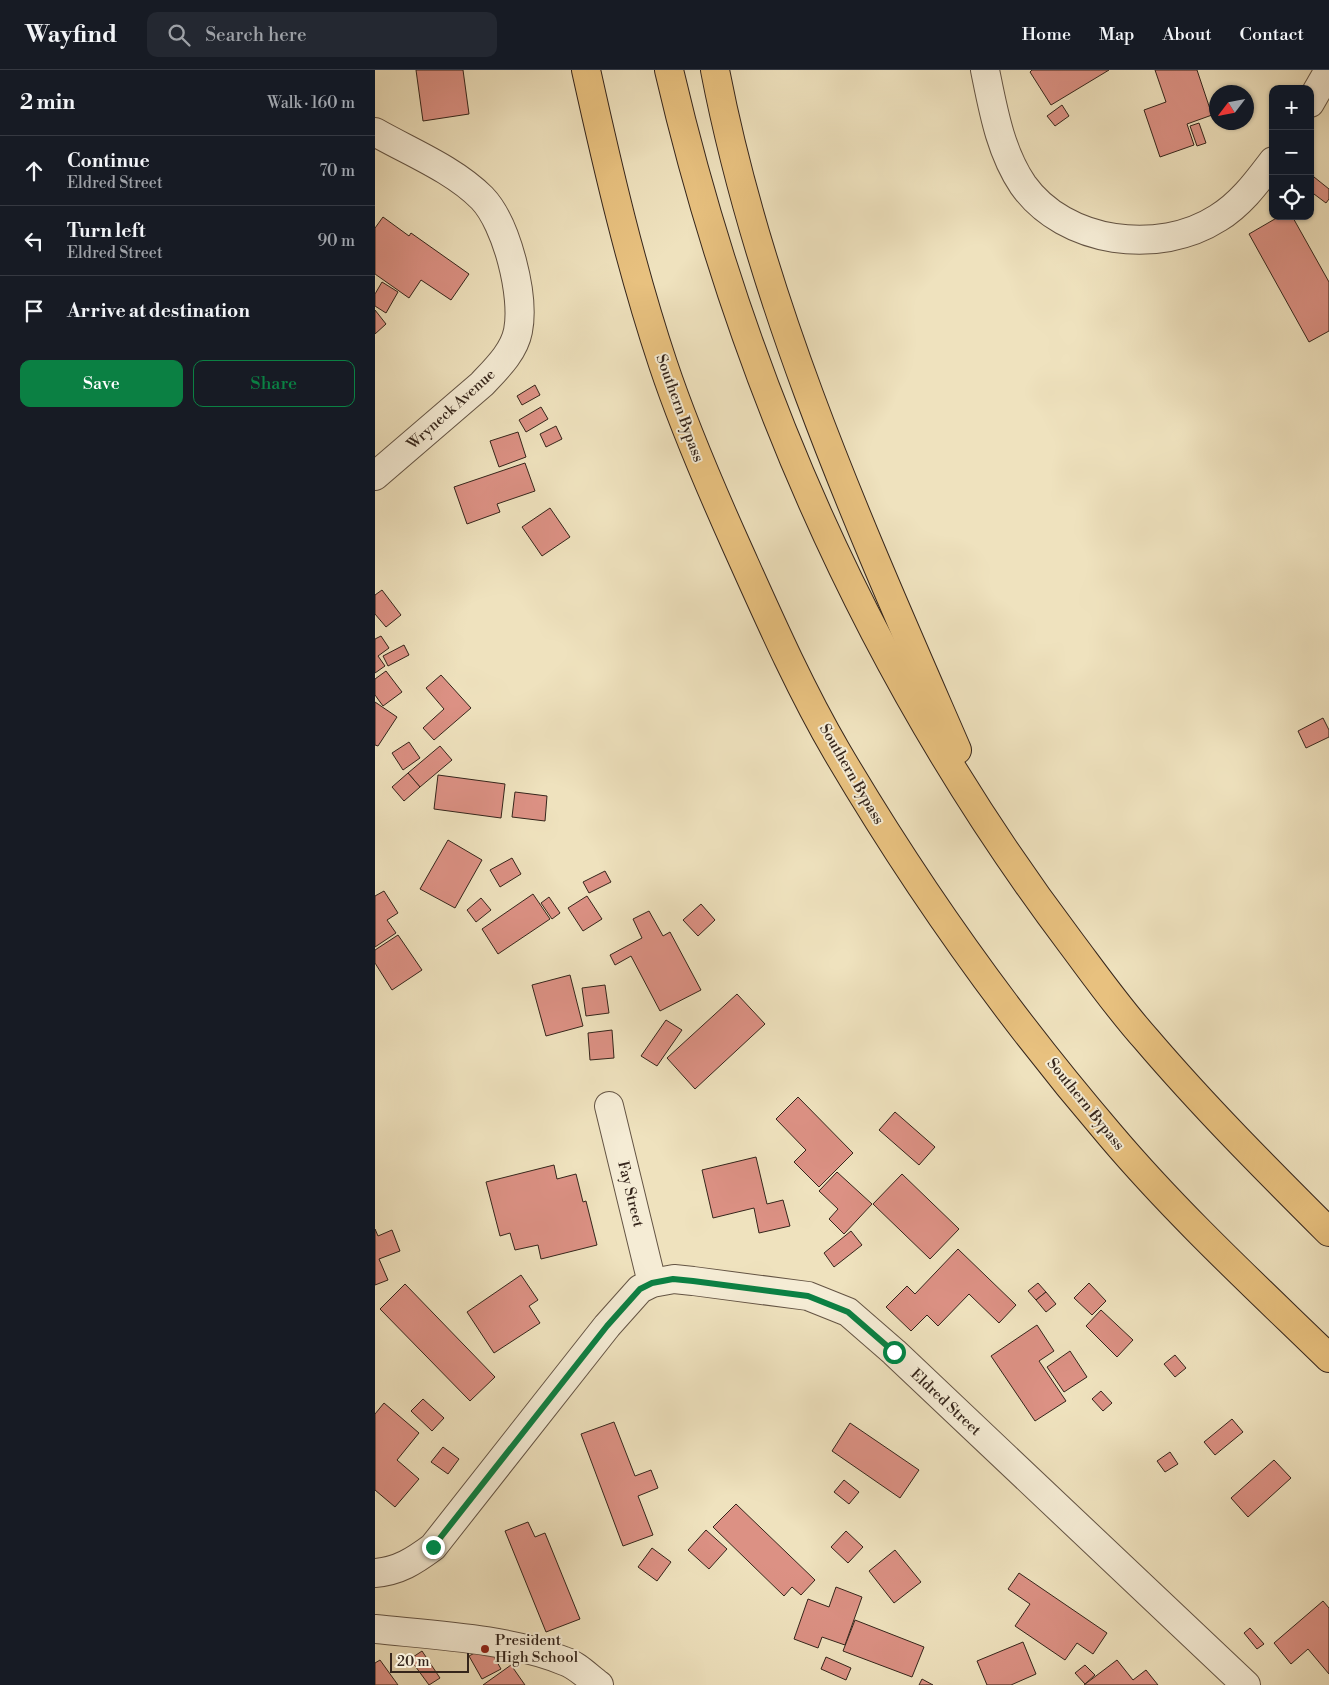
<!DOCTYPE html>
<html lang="en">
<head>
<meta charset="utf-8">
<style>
  body { margin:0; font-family:"Libre Bodoni",serif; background:#242831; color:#f1f3f6 }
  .controls { position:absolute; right:15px; top:15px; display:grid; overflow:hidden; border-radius:10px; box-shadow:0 1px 4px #0004 }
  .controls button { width:45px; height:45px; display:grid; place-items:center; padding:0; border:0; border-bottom:1px solid #363941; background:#171b24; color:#f1f3f6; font:25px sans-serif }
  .compass { position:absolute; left:834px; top:15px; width:45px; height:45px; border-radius:50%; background:#171b24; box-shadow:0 1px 4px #0004; rotate:238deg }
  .scale { position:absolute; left:15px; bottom:12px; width:79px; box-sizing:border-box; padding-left:5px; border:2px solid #35251b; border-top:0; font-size:14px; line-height:18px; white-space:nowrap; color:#35251b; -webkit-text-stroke:4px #f5ecd5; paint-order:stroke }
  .stop { position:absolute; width:15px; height:15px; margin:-11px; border:4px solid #0b8043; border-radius:50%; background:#fff }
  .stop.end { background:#0b8043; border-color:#fff; box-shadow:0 1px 5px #0008 }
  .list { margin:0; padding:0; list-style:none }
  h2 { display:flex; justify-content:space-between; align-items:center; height:65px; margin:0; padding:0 20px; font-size:21px }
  h2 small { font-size:16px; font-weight:400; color:#9ea1a6 }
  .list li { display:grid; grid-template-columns:32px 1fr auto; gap:15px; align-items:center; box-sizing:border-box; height:70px; padding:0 20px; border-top:1px solid #363941 }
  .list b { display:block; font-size:19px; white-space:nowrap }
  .list p { margin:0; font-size:16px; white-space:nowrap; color:#9ea1a6 }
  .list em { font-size:16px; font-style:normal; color:#9ea1a6 }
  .actions { display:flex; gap:10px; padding:15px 20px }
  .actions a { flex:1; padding:11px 0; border:1px solid #0b8043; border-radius:10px; text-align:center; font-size:18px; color:#0b8043 }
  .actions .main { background:#0b8043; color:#fff }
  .icon { flex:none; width:28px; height:28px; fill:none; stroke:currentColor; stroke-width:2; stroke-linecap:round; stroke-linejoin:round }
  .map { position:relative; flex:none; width:954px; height:1615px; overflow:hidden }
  header { display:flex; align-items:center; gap:30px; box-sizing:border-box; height:70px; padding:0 25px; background:#171b24; border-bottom:1px solid #363941 }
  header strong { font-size:24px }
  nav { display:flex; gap:28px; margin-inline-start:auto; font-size:18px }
  .search { width:350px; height:45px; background:#242831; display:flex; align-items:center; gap:12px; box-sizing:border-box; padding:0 18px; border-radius:10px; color:#9ea1a6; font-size:19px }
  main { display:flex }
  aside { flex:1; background:#171b24 }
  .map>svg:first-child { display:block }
  .building { fill:#dc9184; stroke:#35251b }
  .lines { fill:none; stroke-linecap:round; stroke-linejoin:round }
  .minor-casing { stroke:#645444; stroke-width:30 }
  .highway-casing { stroke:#35251b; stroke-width:30 }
  .minor { stroke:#f5ecd5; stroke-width:28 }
  .highway { stroke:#e8c17f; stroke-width:28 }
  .route { stroke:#0b8043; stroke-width:6 }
  .poi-dot { fill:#8f2418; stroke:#f5ecd5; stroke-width:2 }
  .labels { text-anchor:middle; stroke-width:4; stroke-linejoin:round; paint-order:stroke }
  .street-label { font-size:15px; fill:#35251b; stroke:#f5ecd5 }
  .poi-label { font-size:15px; fill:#35251b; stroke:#f5ecd5; text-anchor:start }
</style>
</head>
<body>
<header>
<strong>Wayfind</strong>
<div class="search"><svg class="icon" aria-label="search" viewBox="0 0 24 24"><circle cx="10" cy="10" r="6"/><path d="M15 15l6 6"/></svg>Search here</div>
<nav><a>Home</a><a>Map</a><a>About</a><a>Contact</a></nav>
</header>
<main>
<aside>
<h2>2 min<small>Walk · 160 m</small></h2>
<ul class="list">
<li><svg class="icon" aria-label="ahead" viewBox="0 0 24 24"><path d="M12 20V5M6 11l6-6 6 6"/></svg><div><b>Continue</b><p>Eldred Street</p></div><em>70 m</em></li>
<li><svg class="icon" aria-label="left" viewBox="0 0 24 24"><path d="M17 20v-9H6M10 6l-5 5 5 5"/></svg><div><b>Turn left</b><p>Eldred Street</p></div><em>90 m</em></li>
<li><svg class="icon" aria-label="arrive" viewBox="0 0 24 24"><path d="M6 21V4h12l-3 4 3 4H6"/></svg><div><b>Arrive at destination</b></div></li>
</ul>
<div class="actions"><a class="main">Save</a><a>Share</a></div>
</aside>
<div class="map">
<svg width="954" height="1615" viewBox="0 0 954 1615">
  <rect width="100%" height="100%" fill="#efe2be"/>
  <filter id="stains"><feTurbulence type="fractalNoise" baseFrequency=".004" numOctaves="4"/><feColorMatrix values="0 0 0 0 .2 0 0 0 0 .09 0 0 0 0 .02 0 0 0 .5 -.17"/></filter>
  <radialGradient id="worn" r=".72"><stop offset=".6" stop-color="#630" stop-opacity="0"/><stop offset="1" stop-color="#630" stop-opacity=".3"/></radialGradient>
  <!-- building -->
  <g class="building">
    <path d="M 41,0 L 88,0 L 94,44 L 48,51 Z"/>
    <path d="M 657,0 L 734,0 L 676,35 L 655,2 Z"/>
    <path d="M 780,0 L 822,0 L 837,45 L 812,54 L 819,75 L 785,87 L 769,40 L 791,32 Z"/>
    <path d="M 687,35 L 694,46 L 680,56 L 672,46 Z"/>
    <path d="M 824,53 L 831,73 L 822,76 L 815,56 Z"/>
    <path d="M 939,107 L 954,119 L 954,129 L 951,133 L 935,121 L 935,112 Z"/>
    <path d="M 905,146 L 917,146 L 954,212 L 954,261 L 934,272 L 874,164 Z"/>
    <path d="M 8,147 L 34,166 L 36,163 L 94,204 L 76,230 L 46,210 L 34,228 L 0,204 L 0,158 Z"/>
    <path d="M 7,212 L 23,222 L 11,243 L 0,236 L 0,224 Z"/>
    <path d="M 0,240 L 11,254 L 0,264 Z"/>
    <path d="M 160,315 L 165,325 L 147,335 L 142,326 Z"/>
    <path d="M 166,337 L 173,349 L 151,362 L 144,350 Z"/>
    <path d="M 181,356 L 187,369 L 171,377 L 165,364 Z"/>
    <path d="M 143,362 L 151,387 L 124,397 L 115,371 Z"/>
    <path d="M 150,393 L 160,421 L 122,434 L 125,442 L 92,454 L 79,417 Z"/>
    <path d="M 175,438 L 195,467 L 167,486 L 147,457 Z"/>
    <path d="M 7,520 L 26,545 L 11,557 L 0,544 L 0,525 Z"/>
    <path d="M 6,566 L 14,578 L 3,586 L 10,596 L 0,603 L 0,569 Z"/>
    <path d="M 29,575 L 34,585 L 13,596 L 8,586 Z"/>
    <path d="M 11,601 L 27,622 L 8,636 L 0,625 L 0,609 Z"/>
    <path d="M 66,605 L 96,638 L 59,670 L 48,658 L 69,639 L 51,618 Z"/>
    <path d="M 0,632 L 22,647 L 3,676 L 0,675 Z"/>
    <path d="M 948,648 L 954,660 L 954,667 L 931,678 L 923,661 Z"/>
    <path d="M 34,672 L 45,688 L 28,700 L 17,683 Z"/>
    <path d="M 65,676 L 77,690 L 45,717 L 33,703 Z"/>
    <path d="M 33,703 L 45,717 L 29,731 L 17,717 Z"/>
    <path d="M 63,705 L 130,714 L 126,748 L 59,739 Z"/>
    <path d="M 140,722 L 172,726 L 170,751 L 137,747 Z"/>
    <path d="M 73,770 L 107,790 L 80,838 L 45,819 Z"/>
    <path d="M 137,788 L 146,804 L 125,817 L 115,800 Z"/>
    <path d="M 230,801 L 236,812 L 214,823 L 208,812 Z"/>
    <path d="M 9,821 L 23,843 L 12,850 L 21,863 L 0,877 L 0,826 Z"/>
    <path d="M 158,824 L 175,849 L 123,884 L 107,859 Z"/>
    <path d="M 212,826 L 227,849 L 208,861 L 193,838 Z"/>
    <path d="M 174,827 L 185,843 L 177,849 L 166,833 Z"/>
    <path d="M 106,828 L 116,840 L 101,852 L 92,840 Z"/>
    <path d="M 326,834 L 340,850 L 323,866 L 308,850 Z"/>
    <path d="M 274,841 L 288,866 L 295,862 L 326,920 L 285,941 L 256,886 L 240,895 L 235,885 L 267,868 L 258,849 Z"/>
    <path d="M 23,865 L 47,900 L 17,920 L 0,893 L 0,880 Z"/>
    <path d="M 195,905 L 208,956 L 171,966 L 157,915 Z"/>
    <path d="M 230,915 L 234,943 L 211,946 L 207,918 Z"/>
    <path d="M 362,924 L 390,954 L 320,1019 L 292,988 Z"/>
    <path d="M 291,950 L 307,960 L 282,996 L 266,986 Z"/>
    <path d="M 237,960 L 239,988 L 215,990 L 213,963 Z"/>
    <path d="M 423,1027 L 478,1083 L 444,1117 L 419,1092 L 431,1080 L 401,1049 Z"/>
    <path d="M 520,1042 L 560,1077 L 544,1095 L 504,1060 Z"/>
    <path d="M 381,1087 L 392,1134 L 408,1130 L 415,1156 L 384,1163 L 379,1138 L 338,1148 L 327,1100 Z"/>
    <path d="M 179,1095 L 182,1109 L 201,1104 L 208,1132 L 211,1131 L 222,1175 L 166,1189 L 163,1175 L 140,1180 L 135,1163 L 125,1166 L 111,1112 Z"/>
    <path d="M 462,1102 L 497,1134 L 469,1164 L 454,1149 L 463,1139 L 444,1121 Z"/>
    <path d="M 527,1104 L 584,1159 L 555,1189 L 498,1134 Z"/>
    <path d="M 0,1159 L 3,1166 L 17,1160 L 25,1181 L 4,1189 L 13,1210 L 0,1215 Z"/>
    <path d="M 476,1161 L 487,1175 L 459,1197 L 449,1183 Z"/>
    <path d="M 583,1179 L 641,1235 L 624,1253 L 594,1224 L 563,1256 L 552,1245 L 536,1261 L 511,1237 L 532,1216 L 540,1224 Z"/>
    <path d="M 146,1205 L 163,1230 L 154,1236 L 165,1253 L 119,1283 L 92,1242 Z"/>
    <path d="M 663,1213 L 671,1222 L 661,1230 L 653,1221 Z"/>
    <path d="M 714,1213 L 731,1231 L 717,1245 L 699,1228 Z"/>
    <path d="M 30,1214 L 120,1307 L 95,1331 L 5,1239 Z"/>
    <path d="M 671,1222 L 681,1234 L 671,1242 L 661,1230 Z"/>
    <path d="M 726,1240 L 758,1270 L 742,1287 L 711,1256 Z"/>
    <path d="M 662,1255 L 679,1281 L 664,1291 L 691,1331 L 660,1351 L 616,1286 Z"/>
    <path d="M 695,1281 L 712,1307 L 689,1322 L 672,1297 Z"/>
    <path d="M 800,1285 L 811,1298 L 800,1307 L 789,1294 Z"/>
    <path d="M 726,1321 L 737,1333 L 728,1341 L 717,1329 Z"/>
    <path d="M 48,1329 L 69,1348 L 57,1361 L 36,1341 Z"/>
    <path d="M 9,1333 L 44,1363 L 22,1390 L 44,1409 L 20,1437 L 0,1420 L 0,1344 Z"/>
    <path d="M 857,1349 L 868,1362 L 840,1385 L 829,1372 Z"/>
    <path d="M 239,1352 L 260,1406 L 276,1400 L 283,1418 L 263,1426 L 278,1465 L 248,1476 L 206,1364 Z"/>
    <path d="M 475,1353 L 544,1400 L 525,1428 L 457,1381 Z"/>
    <path d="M 68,1377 L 84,1389 L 73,1404 L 56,1392 Z"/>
    <path d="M 795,1382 L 803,1394 L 790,1402 L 782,1391 Z"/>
    <path d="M 899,1390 L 916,1408 L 873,1447 L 856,1428 Z"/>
    <path d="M 469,1410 L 484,1422 L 474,1434 L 459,1422 Z"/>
    <path d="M 361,1434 L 440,1510 L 426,1525 L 417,1517 L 409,1526 L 338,1457 Z"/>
    <path d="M 153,1452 L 160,1467 L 170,1463 L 205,1549 L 171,1562 L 130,1461 Z"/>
    <path d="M 331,1460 L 352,1479 L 334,1499 L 313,1480 Z"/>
    <path d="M 471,1461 L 488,1477 L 473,1493 L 456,1477 Z"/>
    <path d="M 277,1478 L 296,1492 L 282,1511 L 263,1497 Z"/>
    <path d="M 520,1480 L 546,1512 L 519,1533 L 494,1501 Z"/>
    <path d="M 644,1503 L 732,1563 L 718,1584 L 702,1573 L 690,1590 L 640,1556 L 655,1534 L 633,1519 Z"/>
    <path d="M 461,1517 L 487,1527 L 470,1575 L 447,1567 L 443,1578 L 419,1569 L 433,1529 L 454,1537 Z"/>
    <path d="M 948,1531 L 954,1538 L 954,1604 L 933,1579 L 916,1594 L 899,1573 Z"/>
    <path d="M 480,1550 L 549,1577 L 537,1607 L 468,1581 Z"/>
    <path d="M 875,1558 L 889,1574 L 882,1579 L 869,1563 Z"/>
    <path d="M 648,1572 L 661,1604 L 636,1615 L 612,1615 L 602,1591 Z"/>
    <path d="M 113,1576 L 126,1599 L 107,1609 L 94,1586 Z"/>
    <path d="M 47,1581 L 65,1608 L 54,1615 L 35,1589 Z"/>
    <path d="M 451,1587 L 476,1598 L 471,1610 L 446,1599 Z"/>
    <path d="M 5,1590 L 23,1615 L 0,1615 L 0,1593 Z"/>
    <path d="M 742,1590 L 758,1610 L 771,1600 L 783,1615 L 709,1615 Z"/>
    <path d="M 136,1595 L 150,1615 L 108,1615 Z"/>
    <path d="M 710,1595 L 720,1605 L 710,1614 L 700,1603 Z"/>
    <path d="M 547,1609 L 558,1615 L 544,1615 Z"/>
  </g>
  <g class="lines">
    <!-- minor casing -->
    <g class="minor-casing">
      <g id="minor">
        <path d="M 610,0 C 618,39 625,81 648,115 C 690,174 784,186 843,148 C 866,134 882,112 898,91"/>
        <path d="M 935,33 L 954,0"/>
        <path d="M 0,62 C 35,82 78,99 107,128 C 132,154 150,226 143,261 C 139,282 121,299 107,314 L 0,406"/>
        <path d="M 234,1036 L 277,1213"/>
        <path d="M 0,1503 C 24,1501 39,1491 58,1477 L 232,1256 L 265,1219 L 277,1213 L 299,1209 L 318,1211 L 433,1226 L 473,1242 L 519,1282 L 871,1615"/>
        <path d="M 0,1559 C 57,1565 137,1569 189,1591 C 202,1595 213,1607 224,1615"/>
      </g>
    </g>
    <!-- highway casing -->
    <g class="highway-casing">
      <g id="highway">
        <path d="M 211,0 C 233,99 256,198 288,294 C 309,357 335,417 362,477 C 393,546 424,617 462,682 C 542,818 633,946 736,1066 C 803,1145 880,1216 954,1288"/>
        <path d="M 294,0 C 368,317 499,612 696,873 C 720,905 744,939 771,969 C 829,1037 891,1099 954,1162"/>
        <path d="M 340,0 C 386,238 486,459 582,680"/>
      </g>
    </g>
    <!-- minor -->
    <use href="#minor" class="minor"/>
    <!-- highway -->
    <use href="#highway" class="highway"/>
  </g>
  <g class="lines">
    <!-- route -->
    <path class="route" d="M 58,1477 L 232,1256 L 265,1219 L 277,1213 L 298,1209 L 318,1211 L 433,1226 L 473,1242 L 519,1282"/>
  </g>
  <!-- markers -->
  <circle class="poi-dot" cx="110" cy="1579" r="5"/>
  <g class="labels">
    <!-- street labels -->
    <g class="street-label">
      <text transform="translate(305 338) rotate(70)" y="5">Southern Bypass</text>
      <text transform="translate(76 339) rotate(-42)" y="5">Wryneck Avenue</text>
      <text transform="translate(477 704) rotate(60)" y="5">Southern Bypass</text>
      <text transform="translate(711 1034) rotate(51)" y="5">Southern Bypass</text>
      <text transform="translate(256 1124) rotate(76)" y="5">Fay Street</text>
      <text transform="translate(571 1332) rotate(43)" y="5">Eldred Street</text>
    </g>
    <!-- poi labels -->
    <g class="poi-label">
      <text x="120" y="1575">President<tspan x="120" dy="17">High School</tspan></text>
    </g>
  </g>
  <rect width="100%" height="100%" filter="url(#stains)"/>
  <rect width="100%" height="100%" fill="url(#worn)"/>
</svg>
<div class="controls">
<button>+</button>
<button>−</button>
<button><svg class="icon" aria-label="locate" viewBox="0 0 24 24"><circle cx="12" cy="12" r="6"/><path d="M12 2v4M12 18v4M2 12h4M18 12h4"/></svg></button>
</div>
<svg class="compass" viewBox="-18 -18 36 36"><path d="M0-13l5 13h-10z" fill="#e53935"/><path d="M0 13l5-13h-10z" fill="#9ea1a6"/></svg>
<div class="scale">20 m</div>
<div class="stop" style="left:519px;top:1282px"></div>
<div class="stop end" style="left:58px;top:1477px"></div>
</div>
</main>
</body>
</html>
